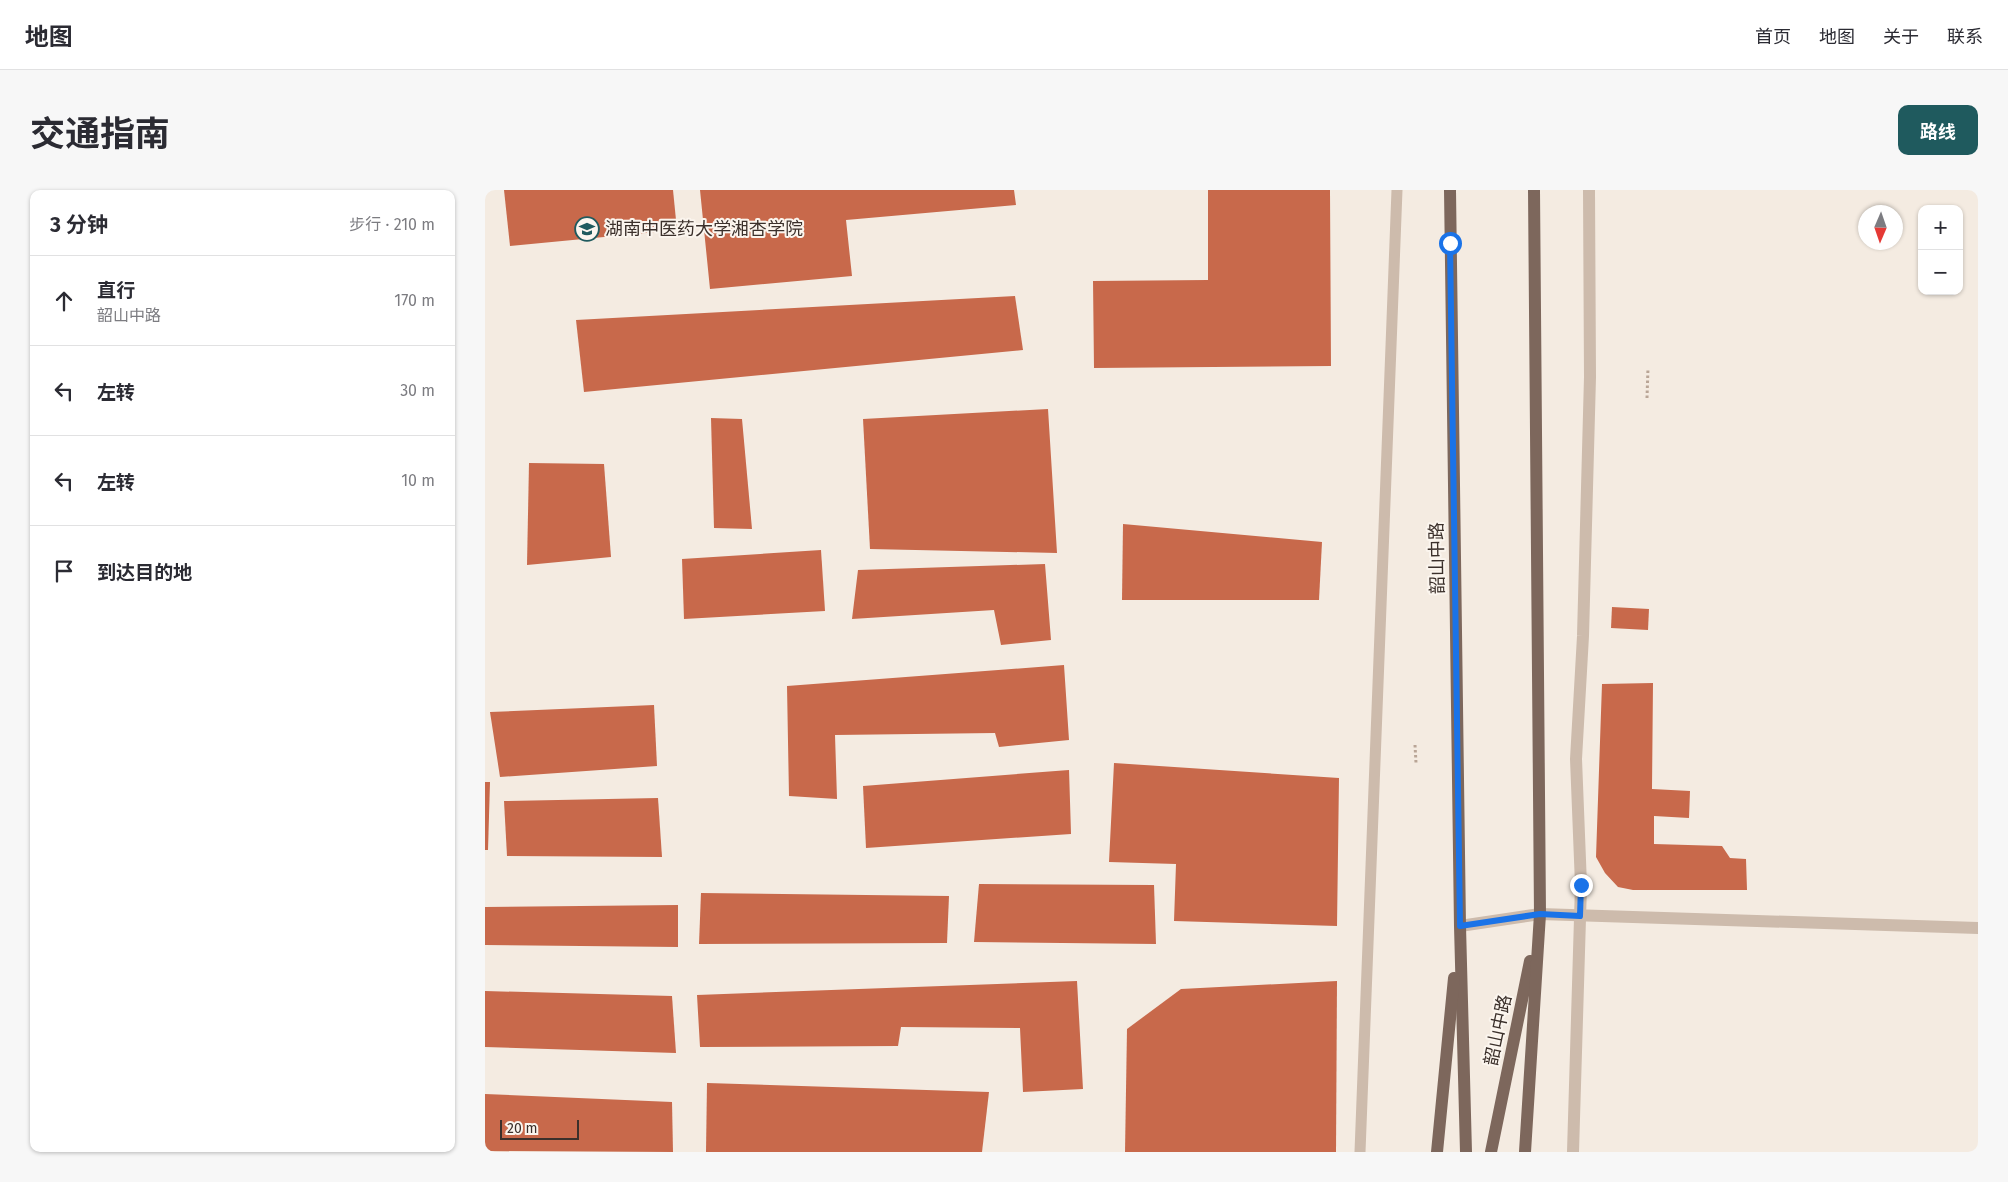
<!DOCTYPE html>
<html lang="zh">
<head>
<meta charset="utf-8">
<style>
  body { margin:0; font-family:"Fira Sans","Noto Sans SC",sans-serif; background:#f7f7f7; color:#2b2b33 }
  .controls { position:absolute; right:15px; top:15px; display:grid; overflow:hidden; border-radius:10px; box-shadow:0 1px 4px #0004 }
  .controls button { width:45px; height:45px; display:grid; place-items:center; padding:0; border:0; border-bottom:1px solid #e1e1e2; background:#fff; color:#2b2b33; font:25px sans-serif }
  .compass { position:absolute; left:1373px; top:15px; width:45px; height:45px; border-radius:50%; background:#fff; box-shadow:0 1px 4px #0004; rotate:182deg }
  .scale { position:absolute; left:15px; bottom:12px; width:79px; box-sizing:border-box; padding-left:5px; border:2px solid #3b302b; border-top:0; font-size:14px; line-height:18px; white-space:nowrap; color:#3b302b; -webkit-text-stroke:4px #fbf5ee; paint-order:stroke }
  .stop { position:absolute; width:15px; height:15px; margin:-11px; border:4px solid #1a73e8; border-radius:50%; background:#fff }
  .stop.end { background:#1a73e8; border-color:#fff; box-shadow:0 1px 5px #0008 }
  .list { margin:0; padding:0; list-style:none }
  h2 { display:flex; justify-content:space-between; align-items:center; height:65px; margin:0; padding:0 20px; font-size:21px }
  h2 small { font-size:16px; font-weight:400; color:#7c7c81 }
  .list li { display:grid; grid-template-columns:32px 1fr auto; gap:15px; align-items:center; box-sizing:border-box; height:90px; padding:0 20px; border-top:1px solid #e1e1e2 }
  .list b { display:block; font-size:19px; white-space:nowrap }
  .list p { margin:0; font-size:16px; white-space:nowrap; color:#7c7c81 }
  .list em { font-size:16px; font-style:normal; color:#7c7c81 }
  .icon { flex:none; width:28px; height:28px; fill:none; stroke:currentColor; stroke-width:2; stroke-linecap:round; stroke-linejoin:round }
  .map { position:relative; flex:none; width:1493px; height:962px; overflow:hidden; border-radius:10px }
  header { display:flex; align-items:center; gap:30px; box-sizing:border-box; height:70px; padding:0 25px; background:#fff; border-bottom:1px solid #e1e1e2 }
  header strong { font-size:24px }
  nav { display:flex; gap:28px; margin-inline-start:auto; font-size:18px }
  .intro { display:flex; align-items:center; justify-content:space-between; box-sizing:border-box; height:120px; padding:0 30px }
  h1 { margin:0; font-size:35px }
  .button { padding:12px 22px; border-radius:10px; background:#1f5a5e; color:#fff; font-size:18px; font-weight:700 }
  main { display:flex; gap:30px; padding:0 30px }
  aside { flex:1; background:#fff; border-radius:10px; box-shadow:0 1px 4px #0004 }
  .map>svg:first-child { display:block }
  .building { fill:#c8694b }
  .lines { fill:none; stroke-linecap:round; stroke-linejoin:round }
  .path { stroke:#b9a596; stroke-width:3; stroke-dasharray:2.5 2.5; stroke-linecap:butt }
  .service { stroke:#cdbbac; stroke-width:11 }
  .minor { stroke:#cdbbac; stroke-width:12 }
  .tertiary { stroke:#cdbbac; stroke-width:12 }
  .primary { stroke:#7d675c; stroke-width:12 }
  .route { stroke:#1a73e8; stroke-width:6 }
  .labels { text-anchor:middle; stroke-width:4; stroke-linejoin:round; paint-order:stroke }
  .poi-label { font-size:18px; fill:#3b302b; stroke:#fbf5ee; text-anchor:start }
  .street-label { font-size:18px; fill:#3b302b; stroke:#fbf5ee }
</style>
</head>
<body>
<header>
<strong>地图</strong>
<nav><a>首页</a><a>地图</a><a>关于</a><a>联系</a></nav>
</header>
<div class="intro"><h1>交通指南</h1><a class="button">路线</a></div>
<main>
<aside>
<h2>3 分钟<small>步行 · 210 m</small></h2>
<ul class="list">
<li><svg class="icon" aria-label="ahead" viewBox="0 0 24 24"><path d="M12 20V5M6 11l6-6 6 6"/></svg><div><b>直行</b><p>韶山中路</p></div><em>170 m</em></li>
<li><svg class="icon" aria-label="left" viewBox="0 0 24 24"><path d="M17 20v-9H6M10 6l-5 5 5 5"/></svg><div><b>左转</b></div><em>30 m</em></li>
<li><svg class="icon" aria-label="left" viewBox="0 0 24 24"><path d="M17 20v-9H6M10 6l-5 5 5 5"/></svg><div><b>左转</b></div><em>10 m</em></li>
<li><svg class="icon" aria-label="arrive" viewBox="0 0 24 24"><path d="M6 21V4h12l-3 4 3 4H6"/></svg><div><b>到达目的地</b></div></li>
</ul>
</aside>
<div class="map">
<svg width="1493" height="962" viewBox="0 0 1493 962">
  <rect width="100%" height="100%" fill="#f4ebe1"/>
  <!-- building -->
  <g class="building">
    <path d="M 19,0 L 188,0 L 192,40 L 25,56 Z"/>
    <path d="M 215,0 L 529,0 L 531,15 L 361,30 L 367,86 L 225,99 Z"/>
    <path d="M 723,0 L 845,0 L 846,176 L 609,178 L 608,91 L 723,90 Z"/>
    <path d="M 530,106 L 538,160 L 99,202 L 91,130 Z"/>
    <path d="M 563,219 L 572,363 L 385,359 L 378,229 Z"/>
    <path d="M 226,228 L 257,229 L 267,339 L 229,338 Z"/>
    <path d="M 44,273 L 119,274 L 126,367 L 42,375 Z"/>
    <path d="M 638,334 L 837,352 L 834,410 L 637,410 Z"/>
    <path d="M 336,360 L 340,421 L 199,429 L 197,369 Z"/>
    <path d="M 560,374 L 566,450 L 516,455 L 509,420 L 367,429 L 373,380 Z"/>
    <path d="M 1127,417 L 1164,419 L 1163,440 L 1126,438 Z"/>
    <path d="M 579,475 L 584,550 L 514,557 L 510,543 L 350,545 L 352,609 L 304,606 L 302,496 Z"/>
    <path d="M 1168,493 L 1167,599 L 1205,601 L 1204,628 L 1169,626 L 1169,654 L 1237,656 L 1245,668 L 1261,669 L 1262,700 L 1148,700 L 1133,697 L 1120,683 L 1111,667 L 1117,494 Z"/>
    <path d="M 169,515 L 172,576 L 15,587 L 5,522 Z"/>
    <path d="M 629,573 L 854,588 L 852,736 L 689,731 L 691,674 L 624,672 Z"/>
    <path d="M 584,580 L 586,644 L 381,658 L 378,596 Z"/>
    <path d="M 0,592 L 5,592 L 3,660 L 0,660 Z"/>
    <path d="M 173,608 L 177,667 L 22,666 L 19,611 Z"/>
    <path d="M 494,694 L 669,695 L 671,754 L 489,752 Z"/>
    <path d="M 216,703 L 464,706 L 462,753 L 214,754 Z"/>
    <path d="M 193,715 L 193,757 L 0,755 L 0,717 Z"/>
    <path d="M 592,791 L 598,899 L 538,902 L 535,838 L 416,837 L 413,856 L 215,857 L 212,805 Z"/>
    <path d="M 852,791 L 851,962 L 640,962 L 642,839 L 696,799 Z"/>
    <path d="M 0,801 L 187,806 L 191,863 L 0,857 Z"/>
    <path d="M 222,893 L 504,902 L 497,962 L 221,962 Z"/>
    <path d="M 0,904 L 187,912 L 188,962 L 0,961 Z"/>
  </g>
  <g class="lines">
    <!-- path -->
    <g class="path">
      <path d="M 1162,208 L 1163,178"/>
      <path d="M 930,555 L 931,573"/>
    </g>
    <!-- service -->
    <path class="service" d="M 875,962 L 912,0"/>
    <!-- minor -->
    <path class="minor" d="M 975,736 L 1055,724 L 1493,738"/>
    <!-- tertiary -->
    <path class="tertiary" d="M 1088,962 L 1096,695 L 1091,569 L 1098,446 L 1105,187 L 1104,0"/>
    <!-- primary -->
    <g class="primary">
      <path d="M 965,0 L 975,736 L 981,962"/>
      <path d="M 952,962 L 969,788"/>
      <path d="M 1006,962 L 1045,771"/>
      <path d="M 1040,962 L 1055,724 L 1049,0"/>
    </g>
  </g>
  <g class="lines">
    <!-- route -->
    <path class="route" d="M 965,53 L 975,736 L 1055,724 L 1095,726 L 1096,695"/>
  </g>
  <!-- icons -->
  <defs>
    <g id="university-ring" transform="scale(1.25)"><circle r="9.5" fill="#fbf5ee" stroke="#1f5a5e" stroke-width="1.5"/><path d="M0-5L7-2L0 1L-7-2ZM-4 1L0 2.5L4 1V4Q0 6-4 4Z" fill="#1f5a5e"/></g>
  </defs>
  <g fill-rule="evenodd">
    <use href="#university-ring" x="102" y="39"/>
  </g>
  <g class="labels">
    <!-- poi labels -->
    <g class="poi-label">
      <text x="120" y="45">湖南中医药大学湘杏学院</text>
    </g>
    <!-- street labels -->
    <g class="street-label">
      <text transform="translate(952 368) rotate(-91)" y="6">韶山中路</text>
      <text transform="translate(1013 840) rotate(-78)" y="6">韶山中路</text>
    </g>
  </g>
</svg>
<div class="controls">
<button>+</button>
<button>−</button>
</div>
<svg class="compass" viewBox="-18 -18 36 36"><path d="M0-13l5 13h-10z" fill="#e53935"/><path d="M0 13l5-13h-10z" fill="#7c7c81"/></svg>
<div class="scale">20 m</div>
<div class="stop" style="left:965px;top:53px"></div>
<div class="stop end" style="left:1096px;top:695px"></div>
</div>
</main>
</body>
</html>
